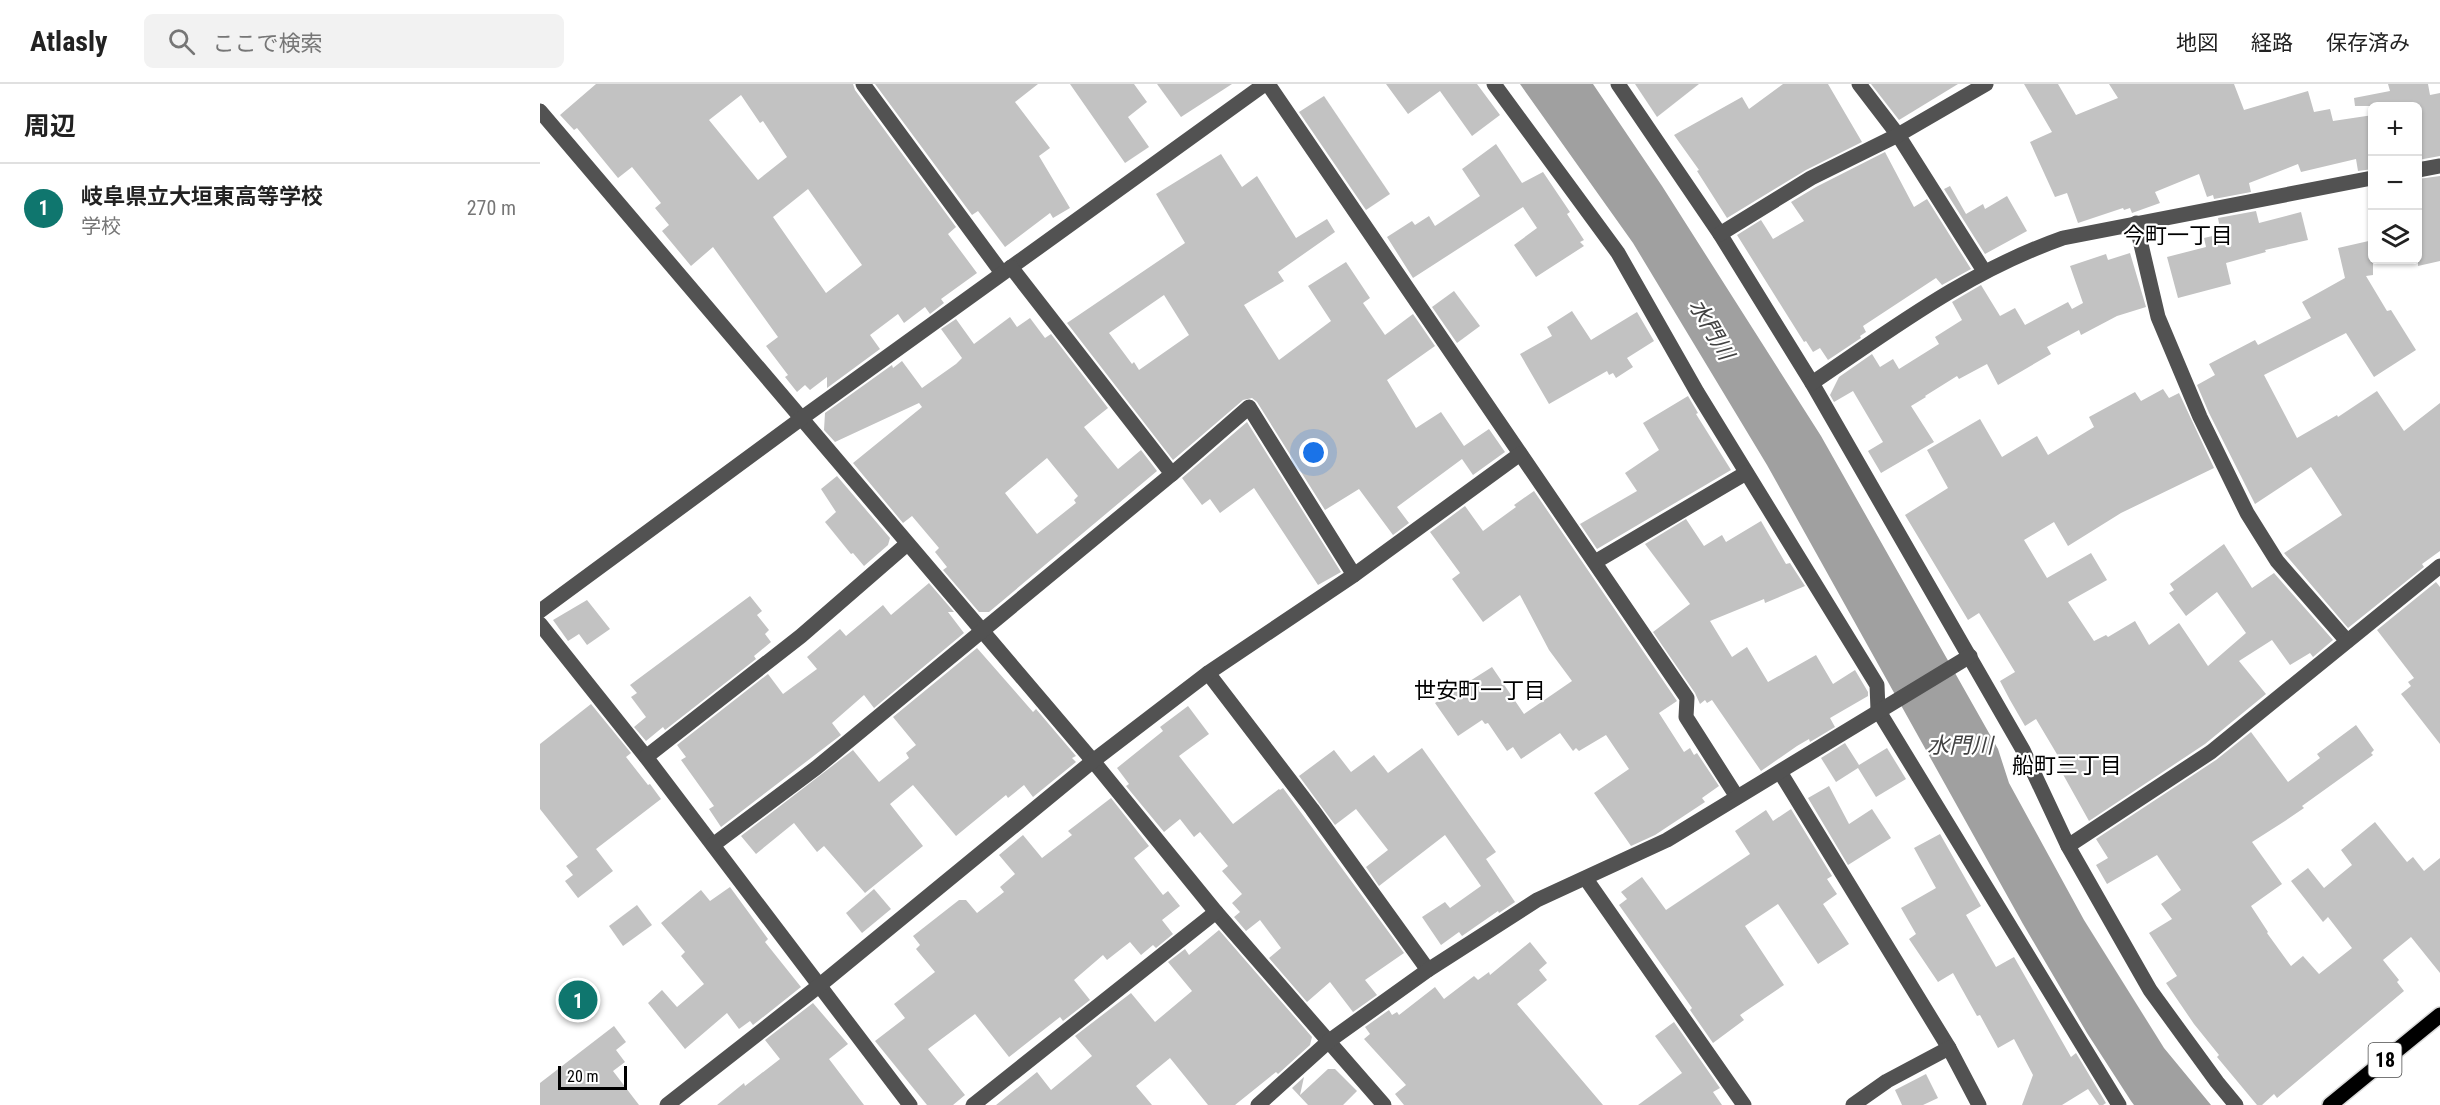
<!DOCTYPE html>
<html lang="ja">
<head>
<meta charset="utf-8">
<style>
  body { margin:0; font-family:"Roboto Condensed","Noto Sans JP",sans-serif; background:#f2f2f2; color:#222 }
  .controls { position:absolute; right:18px; top:18px; display:grid; overflow:hidden; border-radius:9px; box-shadow:0 2px 4px #0004 }
  .controls button { width:54px; height:54px; display:grid; place-items:center; padding:0; border:0; border-bottom:2px solid #e0e0e0; background:#fff; color:#222; font:30px sans-serif }
  .scale { position:absolute; left:18px; bottom:15px; width:69px; box-sizing:border-box; padding-left:6px; border:3px solid #000; border-top:0; font-size:16px; line-height:21px; white-space:nowrap; color:#000; -webkit-text-stroke:4px #fff; paint-order:stroke }
  .you { position:absolute; left:774px; top:369px; width:21px; height:21px; margin:-15px; border:4px solid #fff; border-radius:50%; background:#1a73e8; box-shadow:0 0 0 9px #1a73e833 }
  .badge { display:grid; place-items:center; width:39px; height:39px; border-radius:50%; background:#0f766e; color:#fff; font-size:20px; font-weight:700 }
  .pin { position:absolute; translate:-50% -50%; border:3px solid #fff; box-shadow:0 2px 6px #0006 }
  .list { margin:0; padding:0; list-style:none }
  h2 { display:flex; justify-content:space-between; align-items:center; height:78px; margin:0; padding:0 24px; font-size:26px }
  h2 small { font-size:20px; font-weight:400; color:#767676 }
  .list li { display:grid; grid-template-columns:39px 1fr auto; gap:18px; align-items:center; box-sizing:border-box; height:90px; padding:0 24px; border-top:2px solid #e0e0e0 }
  .list b { display:block; font-size:22px; white-space:nowrap }
  .list p { margin:0; font-size:20px; white-space:nowrap; color:#767676 }
  .list em { font-size:20px; font-style:normal; color:#767676 }
  .icon { flex:none; width:33px; height:33px; fill:none; stroke:currentColor; stroke-width:2; stroke-linecap:round; stroke-linejoin:round }
  .map { position:relative; flex:none; width:1900px; height:1021px; overflow:hidden }
  header { display:flex; align-items:center; gap:36px; box-sizing:border-box; height:84px; padding:0 30px; background:#fff; border-bottom:2px solid #e0e0e0 }
  header strong { font-size:28px }
  nav { display:flex; gap:33px; margin-inline-start:auto; font-size:21px }
  .search { width:420px; height:54px; background:#f2f2f2; display:flex; align-items:center; gap:15px; box-sizing:border-box; padding:0 21px; border-radius:9px; color:#767676; font-size:22px }
  main { display:flex }
  aside { flex:1; background:#fff }
  .map>svg:first-child { display:block }
  .water { fill:#a0a0a0 }
  .building { fill:#c2c2c2; fill-rule:evenodd }
  .lines { fill:none; stroke-linecap:round; stroke-linejoin:round }
  .major-casing { stroke:#dbdbdb; stroke-width:18 }
  .minor { stroke:#525252; stroke-width:15 }
  .major { stroke:#000; stroke-width:15 }
  .labels { text-anchor:middle; stroke-width:4.5; stroke-linejoin:round; paint-order:stroke }
  .shield { fill:#fff; stroke:#4c4c4c; stroke-width:1.5 }
  .shield-label { font-size:20px; font-weight:bold; fill:#000 }
  .neighbourhood-label { font-size:22px; fill:#000; stroke:#fff }
  .water-label { font-size:22px; font-style:italic; fill:#414141; stroke:#fff }
</style>
</head>
<body>
<header>
<strong>Atlasly</strong>
<div class="search"><svg class="icon" aria-label="search" viewBox="0 0 24 24"><circle cx="10" cy="10" r="6"/><path d="M15 15l6 6"/></svg>ここで検索</div>
<nav><a>地図</a><a>経路</a><a>保存済み</a></nav>
</header>
<main>
<aside>
<h2>周辺<small></small></h2>
<ul class="list">
<li><span class="badge">1</span><div><b>岐阜県立大垣東高等学校</b><p>学校</p></div><em>270 m</em></li>
</ul>
</aside>
<div class="map">
<svg width="1900" height="1021" viewBox="0 0 1900 1021">
  <rect width="100%" height="100%" fill="#fff"/>
  <!-- water -->
  <path class="water" d="M 980,0 L 1053,0 L 1122,102 L 1281,352 L 1458,665 L 1469,699 L 1544,836 L 1624,964 L 1671,1021 L 1594,1021 L 1591,1017 L 1547,949 L 1483,840 L 1227,381 L 1093,159 Z"/>
  <!-- building -->
  <g class="building">
    <path d="M 56,0 L 313,0 L 315,6 L 416,143 L 408,150 L 437,189 L 401,215 L 404,219 L 390,230 L 385,223 L 364,239 L 358,230 L 330,251 L 340,265 L 287,304 L 287,293 L 270,306 L 265,301 L 257,308 L 245,293 L 248,291 L 226,262 L 238,253 L 173,163 L 151,182 L 122,147 L 129,141 L 115,124 L 121,119 L 92,83 L 78,94 L 37,44 L 34,46 L 20,31 ZM 201,11 L 220,39 L 223,37 L 247,73 L 218,96 L 169,36 ZM 268,105 L 322,181 L 286,209 L 233,133 Z"/>
    <path d="M 335,0 L 498,0 L 475,18 L 510,64 L 499,72 L 530,124 L 513,134 L 510,129 L 465,163 L 438,127 L 432,131 Z"/>
    <path d="M 530,0 L 594,0 L 607,18 L 588,33 L 609,63 L 585,79 Z"/>
    <path d="M 617,0 L 692,0 L 641,33 Z"/>
    <path d="M 846,0 L 937,0 L 960,31 L 932,52 L 900,7 L 868,30 Z"/>
    <path d="M 1095,0 L 1159,0 L 1117,33 Z"/>
    <path d="M 1243,0 L 1288,0 L 1322,58 L 1266,86 L 1187,134 L 1157,87 L 1159,86 L 1134,51 L 1202,13 L 1209,25 Z"/>
    <path d="M 1331,0 L 1418,0 L 1359,36 Z"/>
    <path d="M 1484,0 L 1518,0 L 1536,31 L 1578,14 L 1569,0 L 1694,0 L 1704,26 L 1768,7 L 1774,28 L 1790,25 L 1793,37 L 1833,31 L 1833,85 L 1818,87 L 1816,75 L 1761,88 L 1758,80 L 1709,99 L 1711,108 L 1674,115 L 1673,111 L 1667,113 L 1659,90 L 1615,108 L 1620,119 L 1592,129 L 1590,124 L 1584,126 L 1583,124 L 1538,139 L 1527,109 L 1515,113 L 1490,58 L 1512,48 Z"/>
    <path d="M 1848,0 L 1888,0 L 1890,11 L 1900,9 L 1900,72 L 1878,76 L 1878,22 L 1815,22 L 1814,14 L 1850,7 Z"/>
    <path d="M 784,12 L 850,110 L 826,126 L 759,28 Z"/>
    <path d="M 956,60 L 982,99 L 1003,88 L 1030,128 L 1027,130 L 1044,156 L 1040,158 L 1044,162 L 996,193 L 974,161 L 997,144 L 983,123 L 873,194 L 847,153 L 872,137 L 875,141 L 889,132 L 895,142 L 940,112 L 922,85 Z"/>
    <path d="M 1345,68 L 1374,123 L 1387,115 L 1431,185 L 1402,201 L 1396,194 L 1323,242 L 1326,248 L 1320,252 L 1321,254 L 1288,276 L 1280,264 L 1273,268 L 1266,257 L 1264,258 L 1197,151 L 1221,136 L 1233,155 L 1264,137 L 1251,118 L 1276,103 Z"/>
    <path d="M 681,70 L 702,103 L 717,92 L 756,154 L 787,135 L 795,148 L 738,188 L 744,197 L 704,221 L 739,276 L 791,237 L 768,202 L 806,178 L 830,214 L 823,219 L 845,251 L 873,230 L 895,262 L 847,296 L 876,344 L 901,328 L 924,362 L 949,345 L 965,368 L 933,391 L 922,375 L 857,423 L 869,439 L 853,451 L 819,405 L 785,426 L 717,318 L 712,314 L 703,316 L 633,376 L 527,239 L 645,159 L 616,110 ZM 624,211 L 649,251 L 599,286 L 594,278 L 592,280 L 569,249 Z"/>
    <path d="M 1900,92 L 1900,177 L 1878,182 L 1878,95 Z"/>
    <path d="M 1410,102 L 1426,130 L 1443,120 L 1445,125 L 1467,112 L 1487,147 L 1445,170 L 1404,105 Z"/>
    <path d="M 1716,127 L 1719,139 L 1761,128 L 1768,156 L 1725,166 L 1726,168 L 1686,179 L 1691,200 L 1638,214 L 1627,173 L 1666,163 L 1664,154 L 1681,150 L 1678,134 Z"/>
    <path d="M 1833,156 L 1833,191 L 1826,192 L 1847,227 L 1851,226 L 1876,266 L 1834,293 L 1806,249 L 1724,291 L 1757,354 L 1797,331 L 1798,333 L 1837,307 L 1864,347 L 1900,319 L 1900,467 L 1882,480 L 1884,483 L 1808,544 L 1744,469 L 1802,431 L 1771,383 L 1715,420 L 1669,329 L 1657,301 L 1675,291 L 1669,280 L 1715,256 L 1718,261 L 1771,234 L 1762,218 L 1805,194 L 1798,164 Z"/>
    <path d="M 1590,169 L 1606,223 L 1577,232 L 1541,251 L 1539,246 L 1507,263 L 1511,270 L 1458,301 L 1447,280 L 1419,295 L 1417,292 L 1385,312 L 1386,313 L 1371,322 L 1394,358 L 1341,389 L 1328,367 L 1343,358 L 1313,307 L 1294,318 L 1290,311 L 1299,293 L 1332,270 L 1340,283 L 1353,275 L 1359,285 L 1399,260 L 1395,253 L 1422,236 L 1412,218 L 1441,201 L 1460,232 L 1475,224 L 1485,241 L 1528,218 L 1532,225 L 1543,219 L 1530,182 L 1566,170 L 1568,176 Z"/>
    <path d="M 914,207 L 940,242 L 917,259 L 892,223 Z"/>
    <path d="M 1032,227 L 1051,256 L 1097,228 L 1114,257 L 1087,274 L 1093,283 L 1076,294 L 1073,289 L 1069,291 L 1067,287 L 1009,320 L 980,270 L 1012,252 L 1007,243 Z"/>
    <path d="M 470,233 L 477,243 L 490,234 L 505,254 L 511,250 L 568,324 L 544,343 L 578,385 L 601,366 L 617,387 L 449,528 L 439,528 L 403,486 L 407,483 L 395,468 L 399,464 L 372,432 L 363,439 L 313,379 L 382,323 L 379,319 L 295,358 L 284,346 L 285,329 L 352,281 L 353,284 L 362,277 L 382,304 L 416,280 L 422,274 L 401,245 L 416,235 L 434,260 ZM 507,374 L 538,412 L 534,416 L 536,419 L 497,450 L 465,409 Z"/>
    <path d="M 1623,305 L 1629,314 L 1639,309 L 1674,384 L 1581,429 L 1528,462 L 1514,438 L 1484,456 L 1507,494 L 1551,469 L 1567,496 L 1528,518 L 1554,557 L 1566,551 L 1568,553 L 1595,537 L 1609,561 L 1639,539 L 1668,582 L 1706,549 L 1677,508 L 1646,532 L 1629,509 L 1634,506 L 1630,500 L 1684,460 L 1712,504 L 1734,489 L 1793,556 L 1773,573 L 1770,569 L 1750,581 L 1732,556 L 1699,577 L 1726,610 L 1665,660 L 1549,737 L 1520,685 L 1524,682 L 1496,635 L 1485,642 L 1470,616 L 1460,597 L 1475,588 L 1455,555 L 1439,529 L 1428,536 L 1365,431 L 1408,404 L 1387,366 L 1440,335 L 1462,373 L 1497,352 L 1508,371 L 1554,343 L 1549,333 L 1595,308 L 1601,317 Z"/>
    <path d="M 1148,312 L 1158,329 L 1156,330 L 1191,386 L 1057,465 L 1040,440 L 1097,407 L 1085,389 L 1119,366 L 1103,339 Z"/>
    <path d="M 707,338 L 801,488 L 778,501 L 714,404 L 680,429 L 670,415 L 662,421 L 642,394 Z"/>
    <path d="M 297,392 L 350,454 L 348,461 L 324,482 L 313,469 L 311,470 L 285,438 L 296,428 L 281,405 Z"/>
    <path d="M 994,407 L 1137,617 L 1119,629 L 1144,668 L 1150,664 L 1154,671 L 1157,669 L 1179,702 L 1162,714 L 1165,718 L 1115,751 L 1091,762 L 1054,709 L 1089,685 L 1066,651 L 1039,667 L 1036,664 L 1033,667 L 1020,649 L 981,675 L 973,663 L 967,667 L 948,639 L 945,640 L 942,636 L 918,652 L 895,619 L 952,583 L 984,630 L 1032,597 L 1009,566 L 980,511 L 943,538 L 912,495 L 920,489 L 890,448 L 925,422 L 943,447 L 976,423 L 974,421 Z"/>
    <path d="M 1146,435 L 1164,462 L 1182,451 L 1186,458 L 1221,437 L 1246,480 L 1250,479 L 1265,502 L 1225,519 L 1224,515 L 1170,537 L 1192,573 L 1207,563 L 1228,598 L 1276,571 L 1293,600 L 1315,586 L 1328,608 L 1328,612 L 1290,634 L 1295,643 L 1270,658 L 1269,655 L 1257,662 L 1221,687 L 1172,616 L 1167,619 L 1165,616 L 1160,620 L 1155,609 L 1113,548 L 1150,520 L 1105,460 Z"/>
    <path d="M 1896,498 L 1900,503 L 1900,660 L 1861,610 L 1871,602 L 1868,598 L 1874,594 L 1837,546 Z"/>
    <path d="M 389,499 L 414,528 L 408,528 L 424,549 L 334,624 L 324,611 L 292,639 L 301,651 L 181,743 L 169,725 L 174,722 L 141,676 L 146,673 L 137,661 L 228,590 L 243,610 L 277,585 L 267,573 L 300,545 L 306,552 L 343,521 L 351,531 Z"/>
    <path d="M 210,512 L 222,527 L 217,531 L 229,546 L 225,550 L 231,558 L 214,572 L 216,575 L 125,646 L 123,643 L 106,657 L 94,643 L 106,633 L 91,613 L 97,609 L 90,601 Z"/>
    <path d="M 47,516 L 70,545 L 47,561 L 39,550 L 28,557 L 13,536 Z"/>
    <path d="M 437,564 L 493,628 L 496,625 L 536,672 L 532,674 L 536,678 L 493,713 L 484,701 L 468,714 L 466,711 L 416,752 L 373,701 L 350,720 L 383,762 L 325,809 L 284,762 L 277,768 L 254,739 L 216,770 L 201,752 L 313,666 L 339,698 L 369,674 L 366,669 L 376,661 L 353,633 Z"/>
    <path d="M 51,620 L 91,669 L 86,673 L 108,701 L 110,700 L 121,715 L 56,765 L 73,787 L 38,814 L 25,797 L 33,791 L 26,782 L 38,773 L 0,725 L 0,660 Z"/>
    <path d="M 648,622 L 669,650 L 639,672 L 693,740 L 739,705 L 740,706 L 743,704 L 864,869 L 825,896 L 837,911 L 813,928 L 790,898 L 767,918 L 729,874 L 741,864 L 720,836 L 706,847 L 694,833 L 700,828 L 692,819 L 702,810 L 682,787 L 688,782 L 660,748 L 654,753 L 640,735 L 624,748 L 586,702 L 589,700 L 577,684 L 623,647 L 620,643 Z"/>
    <path d="M 1816,641 L 1834,666 L 1831,669 L 1833,671 L 1762,722 L 1764,724 L 1745,737 L 1712,758 L 1742,800 L 1711,822 L 1728,848 L 1727,849 L 1751,882 L 1763,872 L 1779,890 L 1812,864 L 1788,833 L 1783,838 L 1751,797 L 1768,784 L 1784,804 L 1812,781 L 1801,766 L 1835,738 L 1867,778 L 1873,773 L 1884,787 L 1900,774 L 1900,889 L 1871,853 L 1843,876 L 1859,896 L 1857,898 L 1864,907 L 1737,1014 L 1734,1010 L 1722,1021 L 1717,1021 L 1677,973 L 1679,971 L 1654,940 L 1626,899 L 1637,892 L 1609,849 L 1632,835 L 1621,820 L 1641,806 L 1617,771 L 1567,800 L 1556,781 L 1568,774 L 1556,755 L 1676,676 L 1711,648 L 1748,698 L 1780,674 L 1777,670 Z"/>
    <path d="M 1305,659 L 1319,681 L 1347,664 L 1366,695 L 1336,713 L 1318,684 L 1296,698 L 1281,674 Z"/>
    <path d="M 882,664 L 956,768 L 946,775 L 975,818 L 959,829 L 958,827 L 922,852 L 919,848 L 901,861 L 882,833 L 905,818 L 910,824 L 941,802 L 905,751 L 839,802 L 826,783 L 848,766 L 816,725 L 795,741 L 759,692 L 794,666 L 811,688 L 834,671 L 848,689 Z"/>
    <path d="M 1289,702 L 1309,740 L 1332,725 L 1351,754 L 1308,781 L 1268,714 Z"/>
    <path d="M 571,714 L 609,762 L 594,774 L 623,811 L 628,807 L 640,822 L 622,836 L 633,850 L 616,864 L 613,861 L 601,871 L 590,858 L 567,876 L 563,871 L 534,896 L 550,916 L 523,937 L 520,933 L 469,973 L 435,930 L 388,965 L 425,1011 L 413,1021 L 387,1021 L 335,957 L 365,934 L 354,920 L 395,888 L 376,865 L 380,861 L 373,852 L 419,816 L 426,816 L 437,829 L 464,808 L 460,803 L 475,790 L 459,771 L 483,751 L 502,774 L 532,751 L 528,747 Z"/>
    <path d="M 1251,725 L 1292,792 L 1287,795 L 1297,810 L 1283,820 L 1309,860 L 1278,880 L 1238,820 L 1205,842 L 1244,901 L 1200,931 L 1204,936 L 1173,959 L 1150,926 L 1152,924 L 1079,821 L 1087,815 L 1081,808 L 1102,793 L 1126,826 L 1210,770 L 1195,747 L 1226,726 L 1233,737 Z"/>
    <path d="M 1400,750 L 1441,822 L 1426,831 L 1456,883 L 1474,873 L 1531,973 L 1536,969 L 1566,1019 L 1563,1021 L 1559,1021 L 1548,1005 L 1522,1021 L 1482,1021 L 1493,991 L 1474,955 L 1458,964 L 1440,931 L 1437,932 L 1413,889 L 1398,898 L 1369,855 L 1376,850 L 1361,824 L 1396,804 L 1374,764 Z"/>
    <path d="M 190,803 L 228,855 L 225,858 L 261,903 L 213,941 L 210,937 L 199,945 L 187,929 L 145,965 L 108,919 L 122,906 L 137,923 L 164,900 L 141,872 L 145,868 L 121,839 L 161,806 L 170,817 Z"/>
    <path d="M 334,805 L 351,825 L 322,849 L 306,829 Z"/>
    <path d="M 97,821 L 112,841 L 83,862 L 69,842 Z"/>
    <path d="M 679,846 L 772,953 L 770,961 L 738,990 L 736,988 L 695,1021 L 668,1021 L 630,974 L 596,1002 L 612,1021 L 456,1021 L 497,988 L 511,1006 L 552,972 L 535,952 L 591,909 L 615,938 L 652,907 L 628,878 L 645,865 L 649,871 Z"/>
    <path d="M 990,858 L 1007,879 L 999,886 L 1007,896 L 977,920 L 1063,1021 L 864,1021 L 855,1010 L 866,1001 L 824,955 L 830,950 L 825,943 L 849,926 L 852,931 L 857,928 L 859,931 L 895,903 L 904,915 L 934,892 L 938,896 L 949,888 L 950,891 Z"/>
    <path d="M 273,919 L 308,960 L 289,975 L 324,1021 L 177,1021 L 204,999 L 205,1002 L 240,975 L 225,956 Z"/>
    <path d="M 1134,938 L 1180,1004 L 1173,1008 L 1182,1021 L 1098,1021 L 1142,989 L 1115,952 Z"/>
    <path d="M 74,942 L 86,958 L 76,966 L 85,978 L 73,987 L 99,1021 L 0,1021 L 0,999 Z"/>
    <path d="M 788,985 L 795,985 L 817,1007 L 803,1021 L 768,1021 L 752,1004 L 764,993 L 760,1011 Z"/>
    <path d="M 1386,990 L 1398,1014 L 1383,1021 L 1362,1021 L 1355,1006 Z"/>
  </g>
  <g class="lines">
    <!-- major casing -->
    <g class="major-casing">
      <path id="major" d="M 1790,1021 L 1900,931"/>
    </g>
    <!-- minor -->
    <g class="minor">
      <path d="M 323,0 L 462,189"/>
      <path d="M 728,0 L 1147,614 L 1146,633 L 1197,713"/>
      <path d="M 954,0 L 1078,169 L 1157,308 L 1337,601 L 1338,626 L 1579,1021"/>
      <path d="M 1078,0 L 1180,150 L 1272,299 L 1483,666 L 1528,762 L 1610,906 L 1677,998 L 1696,1021"/>
      <path d="M 1319,0 L 1358,51 L 1444,187"/>
      <path d="M 0,27 L 553,677 L 676,828 L 844,1021"/>
      <path d="M 1878,86 L 1900,82"/>
      <path d="M 1596,139 L 1618,233 L 1660,333 L 1707,429 L 1737,477 L 1807,557"/>
      <path d="M 1180,150 L 1271,94 L 1358,51 L 1446,0"/>
      <path d="M 1272,299 C 1355,243 1427,188 1523,154 L 1832,94"/>
      <path d="M 632,390 L 709,323 L 814,491"/>
      <path d="M 1055,478 L 1206,389"/>
      <path d="M 0,527 L 262,334 L 725,0"/>
      <path d="M 0,540 L 106,673 L 370,1021"/>
      <path d="M 668,589 L 772,725 L 888,886"/>
      <path d="M 106,673 L 261,552 L 367,460"/>
      <path d="M 1240,688 L 1409,964 L 1439,1021"/>
      <path d="M 173,761 L 276,684 L 632,390 L 471,183"/>
      <path d="M 1528,762 L 1671,668 L 1900,482"/>
      <path d="M 1046,795 L 1204,1021"/>
      <path d="M 127,1021 L 280,901 L 553,677 L 668,589 L 814,491 L 980,370"/>
      <path d="M 433,1021 L 676,828"/>
      <path d="M 718,1021 L 789,957 L 888,886 L 997,816 L 1127,756 L 1430,572"/>
      <path d="M 1313,1021 L 1347,997 L 1409,964"/>
    </g>
    <!-- major -->
    <use href="#major" class="major"/>
  </g>
  <g class="labels">
    <!-- shield labels -->
    <rect class="shield" x="1828.5" y="959" width="33" height="34" rx="4.5"/>
    <g class="shield-label">
      <text x="1845" y="983">18</text>
    </g>
    <!-- neighbourhood labels -->
    <g class="neighbourhood-label">
      <text x="1638" y="159">今町一丁目</text>
      <text x="940" y="614">世安町一丁目</text>
      <text x="1527" y="689">船町三丁目</text>
    </g>
    <!-- water labels -->
    <g class="water-label">
      <text transform="translate(1172 245) rotate(60)" y="8">水門川</text>
      <text x="1420" y="669">水門川</text>
    </g>
  </g>
</svg>
<div class="controls">
<button>+</button>
<button>−</button>
<button><svg class="icon" aria-label="layers" viewBox="0 0 24 24"><path d="M12 4l9 5-9 5-9-5zM3 14l9 5 9-5"/></svg></button>
</div>
<div class="scale">20 m</div>
<div class="you"></div>
<div class="pin badge" style="left:38px;top:916px">1</div>
</div>
</main>
</body>
</html>
